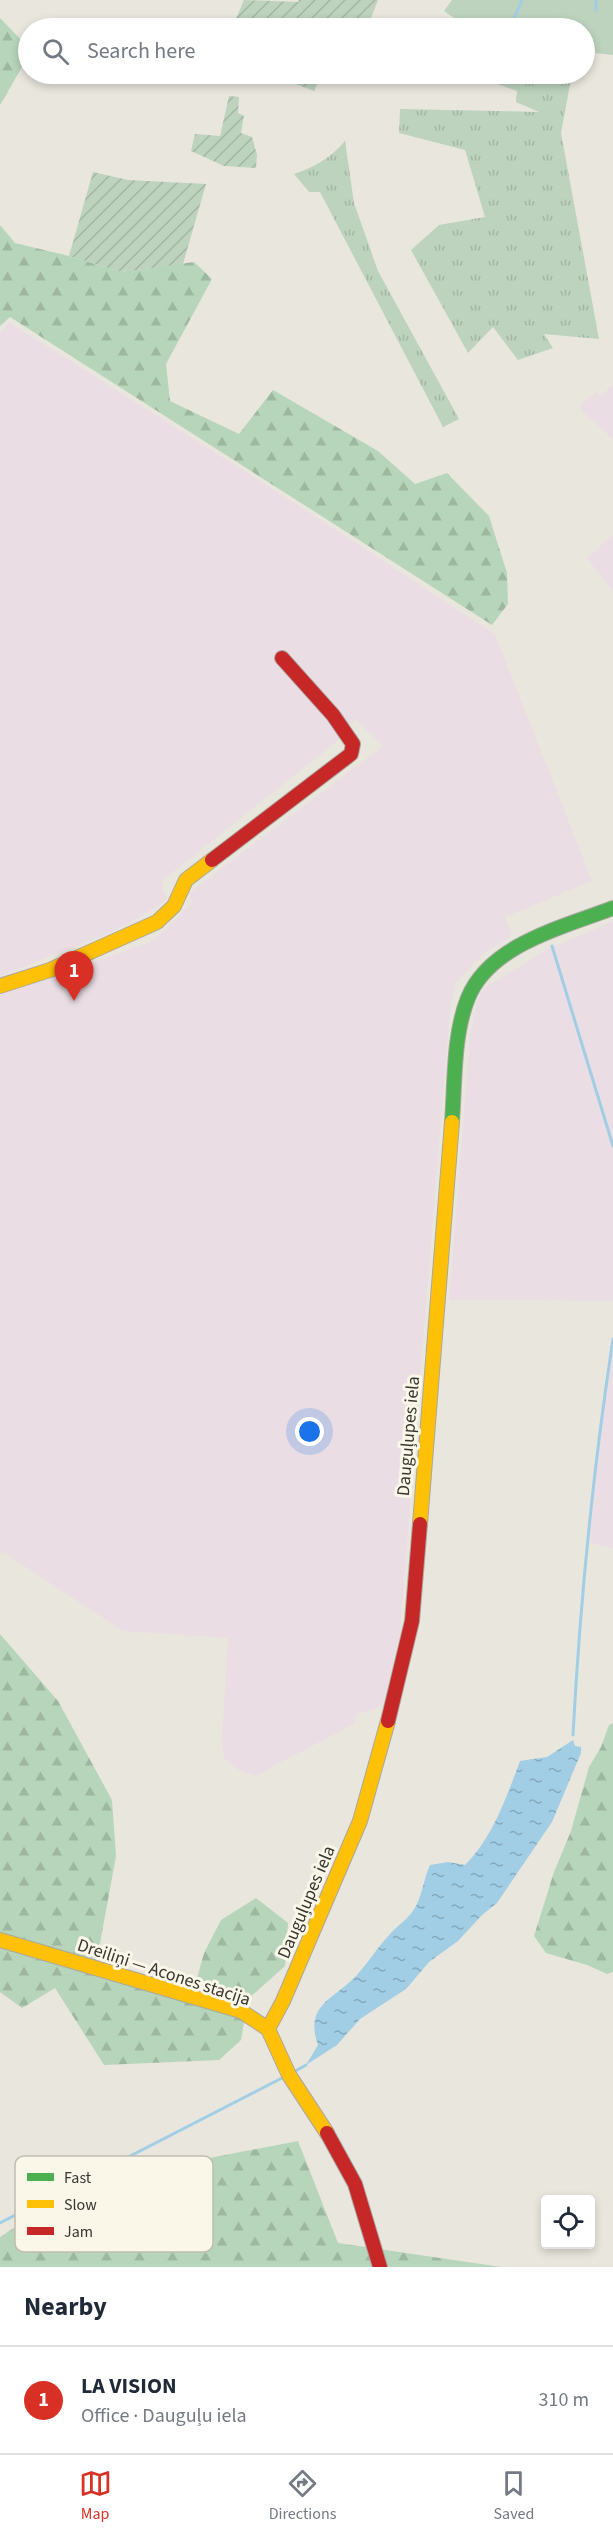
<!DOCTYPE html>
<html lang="en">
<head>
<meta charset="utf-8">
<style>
  body { margin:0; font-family:"Source Sans 3",sans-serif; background:#f6f6f7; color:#1f2937 }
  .controls { position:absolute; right:18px; bottom:18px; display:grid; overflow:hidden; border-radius:6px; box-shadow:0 3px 9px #0003 }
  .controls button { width:54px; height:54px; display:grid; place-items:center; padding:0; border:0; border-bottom:2px solid #e0e1e3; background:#fff; color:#1f2937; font:30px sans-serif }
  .you { position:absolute; left:310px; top:1432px; width:21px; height:21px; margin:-15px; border:4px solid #fff; border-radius:50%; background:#1a73e8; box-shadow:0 0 0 9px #1a73e833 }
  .badge { display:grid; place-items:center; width:39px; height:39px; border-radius:50%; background:#d93025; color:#fff; font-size:20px; font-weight:700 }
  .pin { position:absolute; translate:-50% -50px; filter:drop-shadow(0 2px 3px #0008) }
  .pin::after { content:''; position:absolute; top:32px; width:21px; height:18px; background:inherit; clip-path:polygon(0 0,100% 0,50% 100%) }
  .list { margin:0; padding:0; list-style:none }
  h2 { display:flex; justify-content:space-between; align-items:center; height:78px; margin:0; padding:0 24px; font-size:26px }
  h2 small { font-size:20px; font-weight:400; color:#747a83 }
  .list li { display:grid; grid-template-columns:39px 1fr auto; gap:18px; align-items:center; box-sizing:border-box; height:108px; padding:0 24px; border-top:2px solid #e0e1e3 }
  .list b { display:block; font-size:22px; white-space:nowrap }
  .list p { margin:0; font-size:20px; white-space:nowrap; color:#747a83 }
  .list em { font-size:20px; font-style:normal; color:#747a83 }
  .icon { flex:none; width:33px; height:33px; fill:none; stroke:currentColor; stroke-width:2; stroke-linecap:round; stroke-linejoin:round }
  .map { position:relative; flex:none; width:613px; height:2267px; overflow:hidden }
  .search { position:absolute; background:#fff; box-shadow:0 3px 9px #0003; left:18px; right:18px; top:18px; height:66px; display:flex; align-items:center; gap:15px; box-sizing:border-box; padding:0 21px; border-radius:33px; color:#747a83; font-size:22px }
  .sheet { height:186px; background:#fff }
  nav { display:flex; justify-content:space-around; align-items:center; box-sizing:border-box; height:84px; border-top:2px solid #e0e1e3; background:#fff; font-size:16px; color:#747a83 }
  nav a { display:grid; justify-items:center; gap:3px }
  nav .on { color:#d93025 }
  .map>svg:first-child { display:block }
  .industrial { fill:#eadee4 }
  .grass { fill:url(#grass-tufts) }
  .forest { fill:url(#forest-firs) }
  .park { fill:#bdd3be }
  .garden { fill:url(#garden-furrows) }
  .water { fill:url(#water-ripples) }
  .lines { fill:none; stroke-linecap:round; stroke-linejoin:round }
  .stream { stroke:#a1cee5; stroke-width:3 }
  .fast-casing { stroke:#aaa7a2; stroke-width:16 }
  .slow-casing { stroke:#aaa7a2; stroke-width:16 }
  .jam-casing { stroke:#aaa7a2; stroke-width:16 }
  .fast { stroke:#4caf50; stroke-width:14 }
  .slow { stroke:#ffc107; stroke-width:14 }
  .jam { stroke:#c62828; stroke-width:14 }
  .labels { text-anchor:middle; stroke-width:6; stroke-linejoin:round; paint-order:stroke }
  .street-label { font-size:18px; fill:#373630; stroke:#faf6e8 }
  .key { fill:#faf6e8; stroke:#c0bcb1; stroke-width:1.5 }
  .key-label { font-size:16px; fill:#373630 }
</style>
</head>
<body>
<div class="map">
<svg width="613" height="2267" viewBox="0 0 613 2267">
  <defs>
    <pattern id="grass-tufts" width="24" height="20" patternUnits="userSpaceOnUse" patternTransform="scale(1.5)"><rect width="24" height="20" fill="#bdd3be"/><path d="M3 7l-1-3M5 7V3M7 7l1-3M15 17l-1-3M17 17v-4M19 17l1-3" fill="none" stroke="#a3b6a4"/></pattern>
    <pattern id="forest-firs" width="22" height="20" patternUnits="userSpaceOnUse" patternTransform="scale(1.5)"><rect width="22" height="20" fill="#b7d5ba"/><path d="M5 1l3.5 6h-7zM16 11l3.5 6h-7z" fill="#9eb7a0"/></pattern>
    <pattern id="garden-furrows" width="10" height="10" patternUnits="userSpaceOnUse" patternTransform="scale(1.5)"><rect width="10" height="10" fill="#bdd3be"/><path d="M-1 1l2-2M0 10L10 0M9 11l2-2" fill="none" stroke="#a3b6a4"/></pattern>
    <pattern id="water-ripples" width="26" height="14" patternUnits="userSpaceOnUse" patternTransform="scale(1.5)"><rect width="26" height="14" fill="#a1cee5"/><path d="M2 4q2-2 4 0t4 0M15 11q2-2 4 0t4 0" fill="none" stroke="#84a8ba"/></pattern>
  </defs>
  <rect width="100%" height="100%" fill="#e9e6de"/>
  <!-- industrial -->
  <g class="industrial">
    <path d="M 9,322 L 293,502 L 495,634 L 592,881 L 505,917 L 512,933 L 509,938 L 485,952 L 456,983 L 450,1008 L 400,1632 L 383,1706 L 356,1714 L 354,1724 L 255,1776 L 237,1769 L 224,1759 L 222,1740 L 228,1638 L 123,1631 L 3,1552 L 0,1554 L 0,995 L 153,941 L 192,903 L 189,893 L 383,746 L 355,719 L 335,743 L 163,880 L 163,889 L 167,900 L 133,921 L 107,934 L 0,976 L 0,334 Z"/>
    <path d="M 613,385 L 613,439 L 583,412 L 580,405 L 597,392 L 600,397 Z"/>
    <path d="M 613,535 L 613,591 L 587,558 Z"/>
    <path d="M 613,921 L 613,1301 L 449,1300 L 470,1036 L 478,999 L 484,988 L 546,950 Z"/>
    <path d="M 613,1339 L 613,1548 L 589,1543 L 600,1421 Z"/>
  </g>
  <!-- grass -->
  <g class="grass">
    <path d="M 469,74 L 572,74 L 561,133 L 599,339 L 544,334 L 553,348 L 518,360 L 493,327 L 468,353 L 411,250 L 439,225 L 485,217 L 465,150 L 399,133 L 400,109 L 539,112 L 516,102 L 517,91 Z"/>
    <path d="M 345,141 L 354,203 L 378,271 L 459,419 L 443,427 L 320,192 L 309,192 L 294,174 C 313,168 332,157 345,141 Z"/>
  </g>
  <!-- forest -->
  <g class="forest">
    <path d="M 0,18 L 27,46 L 25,62 L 0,105 Z"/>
    <path d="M 0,225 L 15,243 L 69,256 L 121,272 L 194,262 L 212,279 L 166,364 L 170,401 L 239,434 L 273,390 L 378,451 L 415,484 L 447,473 L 489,516 L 507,573 L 508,604 L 492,625 L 10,317 L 0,326 Z"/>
    <path d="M 0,1634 L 58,1701 L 112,1800 L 116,1856 L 94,1976 L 191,2000 L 204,1953 L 221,1920 L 256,1898 L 288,1923 L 285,1966 L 248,1999 L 241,2040 L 219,2060 L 104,2065 L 55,1988 L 22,2008 L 0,1992 Z"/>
    <path d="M 613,1723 L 613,1972 L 607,1974 L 587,1965 L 546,1953 L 534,1936 L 554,1872 L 571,1831 L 589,1767 L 601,1747 L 609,1725 Z"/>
    <path d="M 298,2141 L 338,2243 L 501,2267 L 0,2267 L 0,2237 L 84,2182 Z"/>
  </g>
  <!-- park -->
  <path class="park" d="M 452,0 L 613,0 L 613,55 L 585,52 L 584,28 L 468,28 L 444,11 Z"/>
  <!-- garden -->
  <g class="garden">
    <path d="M 244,0 L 298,2 L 299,0 L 378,0 L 367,28 L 232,28 Z"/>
    <path d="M 269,74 L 322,74 L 314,91 Z"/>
    <path d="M 229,96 L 239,97 L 238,113 L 244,116 L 241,133 L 252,137 L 257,155 L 256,168 L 224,166 L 191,151 L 195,134 L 220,136 Z"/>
    <path d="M 93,172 L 128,180 L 206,184 L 183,264 L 121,272 L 69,256 Z"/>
  </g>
  <!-- water -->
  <path class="water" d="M 573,1740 L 575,1746 L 581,1747 L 581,1753 L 552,1822 L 497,1903 L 482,1915 L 458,1941 L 429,1962 L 406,1989 L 360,2019 L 337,2045 L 306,2065 L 318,2045 C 304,2005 333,2000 356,1976 C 368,1963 377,1948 390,1934 C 398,1925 412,1916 417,1904 C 423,1891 424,1878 430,1865 L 448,1862 L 465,1865 C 493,1837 506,1798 520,1761 L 547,1757 Z"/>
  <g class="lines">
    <!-- stream -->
    <g class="stream">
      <path d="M 596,0 L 596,10"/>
      <path d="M 510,28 L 522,0"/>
      <path d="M 552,946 L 613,1146"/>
      <path d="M 573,1735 C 580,1603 593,1470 613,1339"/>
      <path d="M 292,2073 L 306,2065"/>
      <path d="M 0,2223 L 284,2077"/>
    </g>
    <!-- fast casing -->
    <g class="fast-casing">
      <path id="fast" d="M 452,1122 C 455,1083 453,1035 468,998 C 490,944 564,927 613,908"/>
    </g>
    <!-- slow casing -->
    <g class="slow-casing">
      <g id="slow">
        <path d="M 0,986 L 50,970 L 157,922 L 174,906 L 186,880 L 212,860"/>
        <path d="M 420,1524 L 452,1122"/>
        <path d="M 0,1940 L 241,2011 L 268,2029 L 289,2075 L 327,2133"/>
        <path d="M 268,2029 L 283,2001 L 360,1821 L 388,1721"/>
      </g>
    </g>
    <!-- jam casing -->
    <g class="jam-casing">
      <g id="jam">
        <path d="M 212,860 L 351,754 L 353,744 L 333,715 L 282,658"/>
        <path d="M 388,1721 L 412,1621 L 420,1524"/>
        <path d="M 327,2133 L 355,2184 L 380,2267"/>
      </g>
    </g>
    <!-- fast -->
    <use href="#fast" class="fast"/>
    <!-- slow -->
    <use href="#slow" class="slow"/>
    <!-- jam -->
    <use href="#jam" class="jam"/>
  </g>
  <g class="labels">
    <!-- street labels -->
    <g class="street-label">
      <text transform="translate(408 1436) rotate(-85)" y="6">Dauguļupes iela</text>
      <text transform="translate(306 1902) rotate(-67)" y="6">Dauguļupes iela</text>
      <text transform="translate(164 1972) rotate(18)" y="6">Dreiliņi — Acones stacija</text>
    </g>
  </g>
  <!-- legend -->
  <rect x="15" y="2156" width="198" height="96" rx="9" class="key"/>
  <rect x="27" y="2173" width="27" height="8" fill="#4caf50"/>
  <rect x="27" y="2200" width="27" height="8" fill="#ffc107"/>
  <rect x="27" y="2227" width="27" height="8" fill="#c62828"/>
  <g class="key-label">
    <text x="64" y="2183">Fast</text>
    <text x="64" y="2210">Slow</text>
    <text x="64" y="2237">Jam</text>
  </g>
</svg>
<div class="controls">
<button><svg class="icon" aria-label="locate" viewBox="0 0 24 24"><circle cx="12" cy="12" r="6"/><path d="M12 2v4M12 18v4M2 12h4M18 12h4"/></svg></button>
</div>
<div class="you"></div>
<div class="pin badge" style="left:74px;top:1001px">1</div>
<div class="search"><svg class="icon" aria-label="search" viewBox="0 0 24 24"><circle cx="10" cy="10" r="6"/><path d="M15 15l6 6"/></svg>Search here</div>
</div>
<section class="sheet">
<h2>Nearby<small></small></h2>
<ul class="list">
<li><span class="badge">1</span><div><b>LA VISION</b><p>Office · Dauguļu iela</p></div><em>310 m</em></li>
</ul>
</section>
<nav>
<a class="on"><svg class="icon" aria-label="map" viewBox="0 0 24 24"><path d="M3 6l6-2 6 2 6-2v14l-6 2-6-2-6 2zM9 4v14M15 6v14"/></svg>Map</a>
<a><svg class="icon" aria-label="directions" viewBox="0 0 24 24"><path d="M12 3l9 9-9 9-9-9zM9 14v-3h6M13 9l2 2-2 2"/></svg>Directions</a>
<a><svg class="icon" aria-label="saved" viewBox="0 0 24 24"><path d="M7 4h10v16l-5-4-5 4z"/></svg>Saved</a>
</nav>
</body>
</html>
